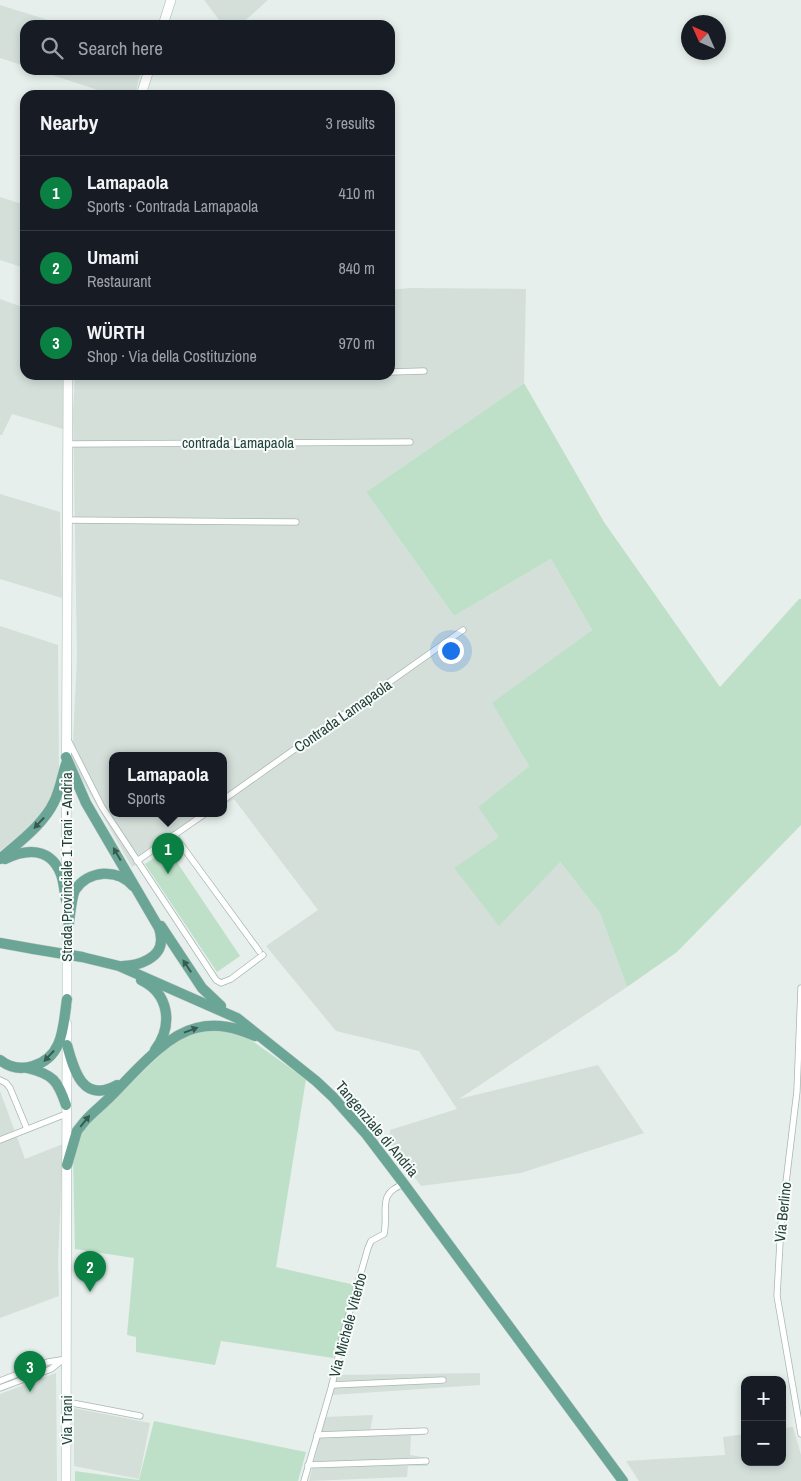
<!DOCTYPE html>
<html lang="en">
<head>
<meta charset="utf-8">
<style>
  body { margin:0; font-family:"Archivo Narrow",sans-serif; background:#20242c; color:#f1f3f6 }
  .controls { position:absolute; right:15px; bottom:15px; display:grid; overflow:hidden; border-radius:10px; box-shadow:0 2px 8px #0003 }
  .controls button { width:45px; height:45px; display:grid; place-items:center; padding:0; border:0; border-bottom:1px solid #363941; background:#171b24; color:#f1f3f6; font:25px sans-serif }
  .compass { position:absolute; left:681px; top:15px; width:45px; height:45px; border-radius:50%; background:#171b24; box-shadow:0 2px 8px #0003; rotate:315deg }
  .you { position:absolute; left:450px; top:650px; width:18px; height:18px; margin:-12px; border:4px solid #fff; border-radius:50%; background:#1a73e8; box-shadow:0 0 0 8px #1a73e833 }
  .badge { display:grid; place-items:center; width:32px; height:32px; border-radius:50%; background:#0b8043; color:#fff; font-size:16px; font-weight:700 }
  .pin { position:absolute; translate:-50% -41px; filter:drop-shadow(0 1px 2px #0008) }
  .pin::after { content:''; position:absolute; top:26px; width:18px; height:15px; background:inherit; clip-path:polygon(0 0,100% 0,50% 100%) }
  .popup { position:absolute; left:109px; top:752px; width:118px; height:65px; box-sizing:border-box; display:grid; place-content:center; border-radius:10px; background:#171b24; filter:drop-shadow(0 1px 4px #0005); font-size:16px; white-space:nowrap; color:#9ea1a6 }
  .popup b { font-size:19px; color:#f1f3f6 }
  .popup::after { content:''; position:absolute; left:50%; top:100%; margin-left:-10px; border:10px solid transparent; border-top-color:#171b24 }
  .list { margin:0; padding:0; list-style:none }
  h2 { display:flex; justify-content:space-between; align-items:center; height:65px; margin:0; padding:0 20px; font-size:21px }
  h2 small { font-size:16px; font-weight:400; color:#9ea1a6 }
  .list li { display:grid; grid-template-columns:32px 1fr auto; gap:15px; align-items:center; box-sizing:border-box; height:75px; padding:0 20px; border-top:1px solid #363941 }
  .list b { display:block; font-size:19px; white-space:nowrap }
  .list p { margin:0; font-size:16px; white-space:nowrap; color:#9ea1a6 }
  .list em { font-size:16px; font-style:normal; color:#9ea1a6 }
  .icon { flex:none; width:28px; height:28px; fill:none; stroke:currentColor; stroke-width:2; stroke-linecap:round; stroke-linejoin:round }
  .map { position:relative; flex:none; width:801px; height:1481px; overflow:hidden }
  .search { position:absolute; background:#171b24; box-shadow:0 2px 8px #0003; left:20px; top:20px; width:375px; height:55px; display:flex; align-items:center; gap:12px; box-sizing:border-box; padding:0 18px; border-radius:15px; color:#9ea1a6; font-size:19px }
  .panel { position:absolute; background:#171b24; box-shadow:0 2px 8px #0003; left:20px; top:90px; width:375px; height:290px; border-radius:15px }
  .map>svg:first-child { display:block }
  .built { fill:#d4dfda }
  .green { fill:#bfe0c8 }
  .lines { fill:none; stroke-linecap:round; stroke-linejoin:round }
  .minor-casing { stroke:#a8b8b2; stroke-width:7 }
  .secondary-casing { stroke:#a4bbb3; stroke-width:10 }
  .primary-casing { stroke:#c2cac8; stroke-width:11 }
  .minor { stroke:#fff; stroke-width:5.5 }
  .secondary { stroke:#fff; stroke-width:9 }
  .primary { stroke:#6aa596; stroke-width:10 }
  .primary-bridge-casing { stroke:#c2cac8; stroke-width:11; stroke-linecap:butt }
  .primary-bridge { stroke:#6aa596; stroke-width:10 }
  .oneway { fill:#365b51 }
  .labels { text-anchor:middle; stroke-width:4; stroke-linejoin:round; paint-order:stroke }
  .street-label { font-size:15px; fill:#24423a; stroke:#f7fbf9 }
</style>
</head>
<body>
<div class="map">
<svg width="801" height="1481" viewBox="0 0 801 1481">
  <rect width="100%" height="100%" fill="#e6efeb"/>
  <!-- built -->
  <g class="built">
    <path d="M 204,0 L 268,0 L 240,25 L 223,25 Z"/>
    <path d="M 0,5 L 64,25 L 25,25 L 25,66 L 0,58 Z"/>
    <path d="M 37,70 L 141,70 L 135,95 L 113,95 Z"/>
    <path d="M 0,197 L 25,205 L 25,268 L 0,260 Z"/>
    <path d="M 410,288 L 526,289 L 524,383 L 366,492 L 454,616 L 551,559 L 592,630 L 493,703 L 529,766 L 478,807 L 559,861 L 600,913 L 627,987 L 459,1099 L 598,1065 L 644,1133 L 521,1173 L 421,1186 L 390,1144 L 390,1130 L 457,1109 L 419,1051 L 336,1031 L 266,946 L 318,910 L 234,799 L 223,806 L 223,755 L 113,755 L 113,813 L 213,813 L 132,867 L 72,762 L 77,657 L 73,412 L 75,375 L 390,375 L 390,290 Z"/>
    <path d="M 0,299 L 25,308 L 25,375 L 64,375 L 63,429 L 12,414 L 2,435 L 0,435 Z"/>
    <path d="M 0,494 L 60,512 L 62,598 L 0,579 Z"/>
    <path d="M 0,626 L 58,645 L 59,775 L 53,794 L 39,818 L 0,851 Z"/>
    <path d="M 0,1091 L 25,1159 L 63,1144 L 58,1261 L 59,1296 L 0,1318 Z"/>
    <path d="M 56,1373 L 57,1481 L 0,1481 L 0,1394 Z"/>
    <path d="M 480,1373 L 480,1385 L 332,1395 L 338,1375 Z"/>
    <path d="M 74,1408 L 150,1423 L 139,1479 L 74,1466 Z"/>
    <path d="M 373,1415 L 370,1431 L 426,1428 L 428,1434 L 411,1436 L 410,1455 L 428,1458 L 428,1466 L 408,1466 L 407,1477 L 309,1481 L 325,1417 Z"/>
    <path d="M 793,1427 L 801,1455 L 801,1481 L 639,1481 L 626,1461 L 725,1455 L 723,1437 L 745,1434 L 745,1462 L 782,1462 L 782,1428 Z"/>
  </g>
  <!-- green -->
  <g class="green">
    <path d="M 524,383 L 604,522 L 720,687 L 799,599 L 801,599 L 801,825 L 677,952 L 627,987 L 600,913 L 560,862 L 499,926 L 454,868 L 499,837 L 478,807 L 529,766 L 492,703 L 592,630 L 551,559 L 454,616 L 366,492 Z"/>
    <path d="M 168,849 L 240,956 L 217,972 L 145,864 Z"/>
    <path d="M 227,1028 L 245,1036 L 306,1079 L 276,1267 L 355,1285 L 333,1358 L 221,1341 L 215,1365 L 136,1352 L 136,1337 L 127,1335 L 134,1258 L 75,1249 L 73,1155 L 77,1140 L 85,1126 L 175,1041 L 203,1030 Z"/>
    <path d="M 154,1421 L 306,1452 L 298,1481 L 75,1481 L 75,1471 L 139,1480 Z"/>
  </g>
  <g class="lines">
    <!-- minor casing -->
    <g class="minor-casing">
      <g id="minor">
        <path d="M 390,372 L 424,371"/>
        <path d="M 67,444 L 410,442"/>
        <path d="M 67,520 L 296,522"/>
        <path d="M 68,740 L 102,807 L 216,980 L 221,983 L 231,979 L 263,955"/>
        <path d="M 223,800 L 463,630"/>
        <path d="M 174,835 L 259,951"/>
        <path d="M 137,861 L 206,813"/>
        <path d="M 801,988 L 797,1091 L 781,1224 L 777,1296 L 801,1434"/>
        <path d="M 0,1080 L 6,1083 L 10,1088 L 27,1129"/>
        <path d="M 0,1140 L 66,1114"/>
        <path d="M 0,1381 L 48,1362 L 67,1359"/>
        <path d="M 332,1385 L 443,1380"/>
        <path d="M 0,1388 L 51,1369 L 61,1361"/>
        <path d="M 67,1402 L 140,1416"/>
        <path d="M 317,1435 L 425,1431"/>
        <path d="M 308,1465 L 426,1461"/>
        <path d="M 304,1481 L 332,1385 L 343,1335 L 368,1248 L 371,1241 L 384,1234 C 389,1210 376,1194 404,1184"/>
      </g>
    </g>
    <!-- secondary casing -->
    <g class="secondary-casing">
      <g id="secondary">
        <path d="M 163,25 L 171,0"/>
        <path d="M 141,95 L 149,70"/>
        <path d="M 66,883 L 68,375"/>
        <path d="M 67,1006 L 67,929"/>
        <path d="M 66,1481 L 67,1024"/>
      </g>
    </g>
    <!-- primary casing -->
    <g class="primary-casing">
      <g id="primary">
        <path d="M 66,757 L 86,803 L 159,928 C 160,931 161,936 161,939 C 162,958 138,966 123,966"/>
        <path d="M 0,859 C 19,842 43,825 54,802 C 60,790 62,776 66,764"/>
        <path d="M 5,859 C 26,849 49,847 60,872 C 64,880 64,891 66,900"/>
        <path d="M 161,926 L 202,988 L 221,1006"/>
        <path d="M 67,936 C 69,926 71,898 75,890 C 88,870 118,868 133,886"/>
        <path d="M 0,943 L 34,949"/>
        <path d="M 82,957 L 119,966 L 237,1018 L 316,1081 L 333,1097 L 366,1134 L 404,1184 L 623,1481"/>
        <path d="M 141,980 C 170,994 173,1026 155,1050"/>
        <path d="M 67,1045 C 74,1071 83,1104 117,1085"/>
        <path d="M 0,1060 C 10,1068 20,1070 33,1066 C 64,1057 63,1026 67,999"/>
        <path d="M 27,1068 C 53,1074 58,1081 66,1105"/>
        <path d="M 67,1165 L 77,1131 L 85,1121 C 92,1113 100,1107 107,1100 C 131,1077 163,1036 196,1028 C 217,1023 235,1027 255,1036"/>
      </g>
    </g>
    <!-- minor -->
    <use href="#minor" class="minor"/>
    <!-- secondary -->
    <use href="#secondary" class="secondary"/>
    <!-- primary -->
    <use href="#primary" class="primary"/>
    <!-- primary-bridge casing -->
    <g class="primary-bridge-casing">
      <path id="primary-bridge" d="M 34,949 L 82,957"/>
    </g>
    <!-- primary-bridge -->
    <use href="#primary-bridge" class="primary-bridge"/>
  </g>
  <!-- one-way arrows -->
  <defs><path id="oneway-solid" d="M-6-.8H1V-3.2L6.5 0L1 3.2V.8H-6Z" transform="scale(1.25)"/></defs>
  <g class="oneway">
    <use href="#oneway-solid" transform="translate(39 823) rotate(133)"/>
    <use href="#oneway-solid" transform="translate(117 854) rotate(-120)"/>
    <use href="#oneway-solid" transform="translate(187 966) rotate(-124)"/>
    <use href="#oneway-solid" transform="translate(191 1030) rotate(-20)"/>
    <use href="#oneway-solid" transform="translate(49 1056) rotate(133)"/>
    <use href="#oneway-solid" transform="translate(85 1121) rotate(-51)"/>
  </g>
  <g class="labels">
    <!-- street labels -->
    <g class="street-label">
      <text x="238" y="448">contrada Lamapaola</text>
      <text transform="translate(343 716) rotate(-35)" y="5">Contrada Lamapaola</text>
      <text transform="translate(67 867) rotate(-90)" y="5">Strada Provinciale 1 Trani - Andria</text>
      <text transform="translate(377 1129) rotate(50)" y="5">Tangenziale di Andria</text>
      <text transform="translate(783 1212) rotate(-84)" y="5">Via Berlino</text>
      <text transform="translate(348 1325) rotate(-75)" y="5">Via Michele Viterbo</text>
      <text transform="translate(67 1420) rotate(-90)" y="5">Via Trani</text>
    </g>
  </g>
</svg>
<div class="controls">
<button>+</button>
<button>−</button>
</div>
<svg class="compass" viewBox="-18 -18 36 36"><path d="M0-13l5 13h-10z" fill="#e53935"/><path d="M0 13l5-13h-10z" fill="#9ea1a6"/></svg>
<div class="you"></div>
<div class="pin badge" style="left:168px;top:874px">1</div>
<div class="popup"><b>Lamapaola</b>Sports</div>
<div class="pin badge" style="left:90px;top:1292px">2</div>
<div class="pin badge" style="left:30px;top:1392px">3</div>
<div class="search"><svg class="icon" aria-label="search" viewBox="0 0 24 24"><circle cx="10" cy="10" r="6"/><path d="M15 15l6 6"/></svg>Search here</div>
<section class="panel">
<h2>Nearby<small>3 results</small></h2>
<ul class="list">
<li><span class="badge">1</span><div><b>Lamapaola</b><p>Sports · Contrada Lamapaola</p></div><em>410 m</em></li>
<li><span class="badge">2</span><div><b>Umami</b><p>Restaurant</p></div><em>840 m</em></li>
<li><span class="badge">3</span><div><b>WÜRTH</b><p>Shop · Via della Costituzione</p></div><em>970 m</em></li>
</ul>
</section>
</div>
</body>
</html>
